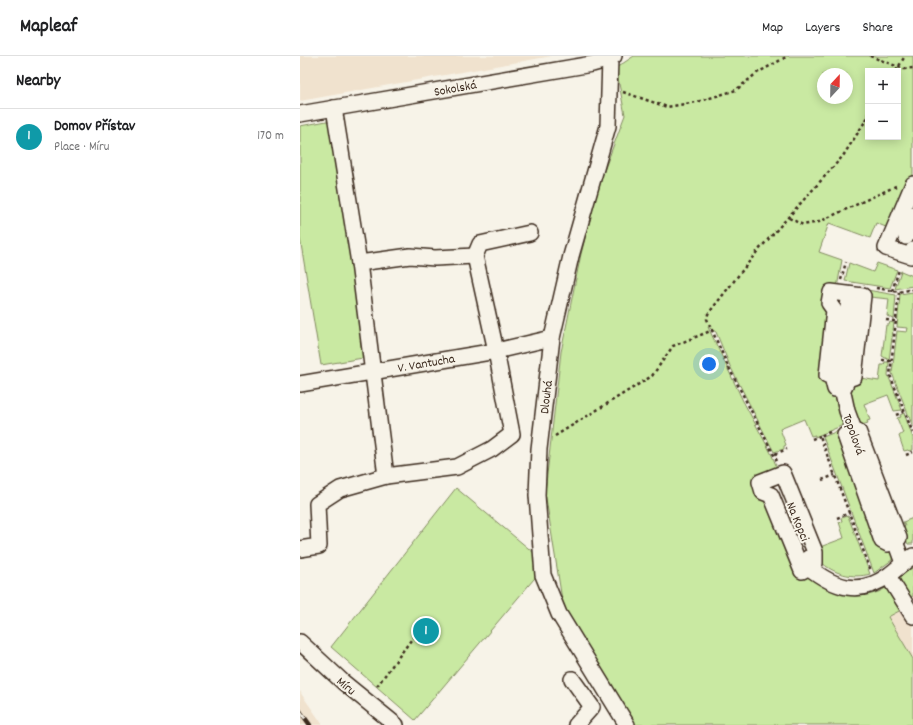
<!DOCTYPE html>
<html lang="en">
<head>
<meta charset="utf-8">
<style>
  body { margin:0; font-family:Dekko,sans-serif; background:#f2f2f2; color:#202124 }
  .controls { position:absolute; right:12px; top:12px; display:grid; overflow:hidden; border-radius:0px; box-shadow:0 2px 10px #0003 }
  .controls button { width:36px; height:36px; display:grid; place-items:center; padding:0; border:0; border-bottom:1px solid #e0e0e0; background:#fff; color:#202124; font:20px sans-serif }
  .compass { position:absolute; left:517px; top:12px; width:36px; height:36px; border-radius:50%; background:#fff; box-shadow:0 2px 10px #0003; rotate:22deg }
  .you { position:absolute; left:409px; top:308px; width:14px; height:14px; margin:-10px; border:3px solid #fff; border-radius:50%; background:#1a73e8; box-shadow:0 0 0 6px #1a73e833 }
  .badge { display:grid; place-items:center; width:26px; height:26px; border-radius:50%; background:#c8321e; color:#fff; font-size:13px; font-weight:700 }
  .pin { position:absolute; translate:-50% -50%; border:2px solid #fff; box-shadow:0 1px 4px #0006 }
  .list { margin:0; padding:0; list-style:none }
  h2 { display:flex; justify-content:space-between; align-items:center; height:52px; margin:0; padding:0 16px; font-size:17px }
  h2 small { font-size:13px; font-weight:400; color:#757577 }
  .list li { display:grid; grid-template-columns:26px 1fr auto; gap:12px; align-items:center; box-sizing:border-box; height:56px; padding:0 16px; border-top:1px solid #e0e0e0 }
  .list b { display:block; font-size:15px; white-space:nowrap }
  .list p { margin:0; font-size:13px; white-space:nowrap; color:#757577 }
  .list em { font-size:13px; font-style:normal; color:#757577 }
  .map { position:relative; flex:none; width:613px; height:669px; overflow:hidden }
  header { display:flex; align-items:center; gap:24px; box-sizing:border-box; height:56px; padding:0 20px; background:#fff; border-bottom:1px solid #e0e0e0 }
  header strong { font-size:19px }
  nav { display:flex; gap:22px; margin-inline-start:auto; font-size:14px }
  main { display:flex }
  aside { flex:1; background:#fff }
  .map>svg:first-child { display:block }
  .built { fill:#f0e2ce }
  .green { fill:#c9e9a2; stroke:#828a60; fill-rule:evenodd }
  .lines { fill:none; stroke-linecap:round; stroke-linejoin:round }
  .minor-casing { stroke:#3b2a1e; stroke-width:18 }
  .path { stroke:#3b2a1e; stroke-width:2.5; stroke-dasharray:3 3; stroke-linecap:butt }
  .minor { stroke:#f7f3e8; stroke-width:15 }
  .rail-casing { stroke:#3b2a1e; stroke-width:4.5 }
  .rail { stroke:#f7f3e8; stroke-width:3; stroke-dasharray:9; stroke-linecap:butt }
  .labels { text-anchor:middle; stroke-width:4; stroke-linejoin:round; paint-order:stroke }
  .street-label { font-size:13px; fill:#3b2a1e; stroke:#f7f3e8 }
</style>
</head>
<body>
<header>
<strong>Mapleaf</strong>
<nav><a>Map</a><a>Layers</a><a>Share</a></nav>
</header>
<main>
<aside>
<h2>Nearby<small></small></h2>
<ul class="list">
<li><span class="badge" style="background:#0f9aa8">1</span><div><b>Domov Přístav</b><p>Place · Míru</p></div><em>170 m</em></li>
</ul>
</aside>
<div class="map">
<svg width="613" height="669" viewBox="0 0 613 669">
  <rect width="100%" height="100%" fill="#f7f3e8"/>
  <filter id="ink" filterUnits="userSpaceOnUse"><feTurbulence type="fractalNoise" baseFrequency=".025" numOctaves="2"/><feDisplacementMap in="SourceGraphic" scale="8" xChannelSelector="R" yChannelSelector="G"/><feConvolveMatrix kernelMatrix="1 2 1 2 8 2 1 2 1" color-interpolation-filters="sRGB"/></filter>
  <g filter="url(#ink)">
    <!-- built -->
    <g class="built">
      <path d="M 0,0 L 252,0 L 0,45 Z"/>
      <path d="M 613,540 L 613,603 L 588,561 L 601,554 L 599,549 Z"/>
      <path d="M 0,635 L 2,639 L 23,669 L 0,669 Z"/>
    </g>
    <!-- green -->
    <g class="green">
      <path d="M 334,0 L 613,0 L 613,128 L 593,174 L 576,167 L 570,182 L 529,167 L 519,196 L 542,204 L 536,237 L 532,321 L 544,365 L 541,370 L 515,381 L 515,379 L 511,380 L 504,363 L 480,373 L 486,389 L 484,390 L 484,393 L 474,396 L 430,310 L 416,276 L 408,271 L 443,345 L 471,397 L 480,419 L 460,426 L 502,515 C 519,532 550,546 575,537 C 580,536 585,532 589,530 L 601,554 L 588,561 L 613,603 L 613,669 L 333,669 L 263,550 L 245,436 L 261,296 L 281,198 L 299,128 L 325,59 L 316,12 ZM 568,15 L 598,15 L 598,81 L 568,81 ZM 523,18 L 547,18 L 547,42 L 523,42 Z"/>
      <path d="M 32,64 L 69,301 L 21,309 L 0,182 L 0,70 Z"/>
      <path d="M 549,207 L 573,216 L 577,207 L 597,214 L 590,232 L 545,225 Z"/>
      <path d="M 601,215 L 613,220 L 613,230 L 595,233 Z"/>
      <path d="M 544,230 L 596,239 L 594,263 L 587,260 L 589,243 L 542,238 Z"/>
      <path d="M 613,236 L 613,371 L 592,317 L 597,275 L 607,276 L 608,272 L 597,271 L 600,238 Z"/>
      <path d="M 590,266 L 594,267 L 589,304 L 582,300 L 586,269 L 589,269 Z"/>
      <path d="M 585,306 L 589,306 L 588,319 L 602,354 L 594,355 L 588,339 L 564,348 L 570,364 L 567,365 L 568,367 L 556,371 L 545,327 L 554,321 L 579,325 L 581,309 L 584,309 Z"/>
      <path d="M 604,357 L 613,382 L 613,394 L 609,395 L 608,394 L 604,395 L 599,380 L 603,377 L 597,362 L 601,361 L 600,359 Z"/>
      <path d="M 540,374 L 593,498 L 592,504 L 574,517 L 523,381 Z"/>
      <path d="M 156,432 L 240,502 L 239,517 L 115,664 L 31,591 Z"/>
      <path d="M 548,460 L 570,518 C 553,523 533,518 520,505 L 520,491 L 544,482 L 539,466 L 542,465 L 541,462 Z"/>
      <path d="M 613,462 L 613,488 L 608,488 L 601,475 L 605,470 L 603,466 Z"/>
      <path d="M 613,511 L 613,540 L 606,544 L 598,523 Z"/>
    </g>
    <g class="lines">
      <!-- minor casing -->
      <g class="minor-casing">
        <g id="minor">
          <path d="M 314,0 L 310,3 L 308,70 L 271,200 L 252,282 L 239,393 L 237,439 L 243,519 L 259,558 L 327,669"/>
          <path d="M 34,52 L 59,207 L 86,420"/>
          <path d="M 0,58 L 292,8 L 310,3"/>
          <path d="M 613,128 L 586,192 L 611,200 L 613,194"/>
          <path d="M 606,181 L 613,158"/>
          <path d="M 59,207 L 110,200 L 135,202 L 175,200"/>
          <path d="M 531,236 L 563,240 L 554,321 L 548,323 L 544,331 L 535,333 L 532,321 L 527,319 L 534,254 L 529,247 Z"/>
          <path d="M 549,243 L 540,323 L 547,355 L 603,507"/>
          <path d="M 0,328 L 196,295 L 252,282"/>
          <path d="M 558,375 L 599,482 L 588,488 L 582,485 L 545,379 Z"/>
          <path d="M 483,417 L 515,496 L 515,507 L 502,515 L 471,439 L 463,436 L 460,426 Z"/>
          <path d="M 0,493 L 19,490 L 17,448 L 40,433 L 86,420 L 157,411 L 192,393 L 212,378 L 196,295 L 175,200 L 180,188 L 230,177"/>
          <path d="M 508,502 L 508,511 C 535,532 559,541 589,519 C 597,513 604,506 613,500"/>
          <path d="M 588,520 L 613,560"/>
          <path d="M 0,586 L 43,626 L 96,669"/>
          <path d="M 272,623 L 292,651 L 276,669"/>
        </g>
      </g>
      <!-- path -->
      <g class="path">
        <path d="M 570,0 L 604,13 L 613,12"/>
        <path d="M 596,15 L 605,0"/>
        <path d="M 323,36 L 367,51 L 397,46 L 436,34 L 457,17 L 488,0"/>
        <path d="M 489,162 L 503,169 L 519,166 L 596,130"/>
        <path d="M 541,224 L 546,206"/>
        <path d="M 576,232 L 599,236 L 613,233"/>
        <path d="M 592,235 L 599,214"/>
        <path d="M 599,236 L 590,319 L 613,377"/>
        <path d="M 586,264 L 595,265"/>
        <path d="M 582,304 L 591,305"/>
        <path d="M 596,359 L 605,355"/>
        <path d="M 530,376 L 520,380 L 571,515"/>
        <path d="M 255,380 L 352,320 L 373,290 L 413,274"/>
        <path d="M 512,383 L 520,380"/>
        <path d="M 475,398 L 487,393"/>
        <path d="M 606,399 L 613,396"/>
        <path d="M 477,405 L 427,308 L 407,263 L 408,258 L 456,197 L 543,100 L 568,61"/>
        <path d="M 522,424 L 535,419"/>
        <path d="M 537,462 L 550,457"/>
        <path d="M 77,630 L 114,580"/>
      </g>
      <!-- minor -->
      <use href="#minor" class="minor"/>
      <!-- rail casing -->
      <g class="rail-casing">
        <path id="rail" d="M 0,655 L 10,669"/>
      </g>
      <!-- rail -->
      <use href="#rail" class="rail"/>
    </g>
  </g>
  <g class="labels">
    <!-- street labels -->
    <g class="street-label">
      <text transform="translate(155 31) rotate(-10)" y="5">Sokolská</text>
      <text transform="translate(126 306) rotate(-10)" y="5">V. Vantucha</text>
      <text transform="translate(245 341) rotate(-83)" y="5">Dlouhá</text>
      <text transform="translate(555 378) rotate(70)" y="5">Topolová</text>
      <text transform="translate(499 465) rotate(68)" y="5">Na Kopci</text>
      <text transform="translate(47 629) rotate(40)" y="5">Míru</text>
    </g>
  </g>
</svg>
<div class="controls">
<button>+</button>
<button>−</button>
</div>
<svg class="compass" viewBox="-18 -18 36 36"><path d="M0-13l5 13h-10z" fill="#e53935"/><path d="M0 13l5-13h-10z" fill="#757577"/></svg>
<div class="you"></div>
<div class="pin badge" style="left:126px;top:575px;background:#0f9aa8">1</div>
</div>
</main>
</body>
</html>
